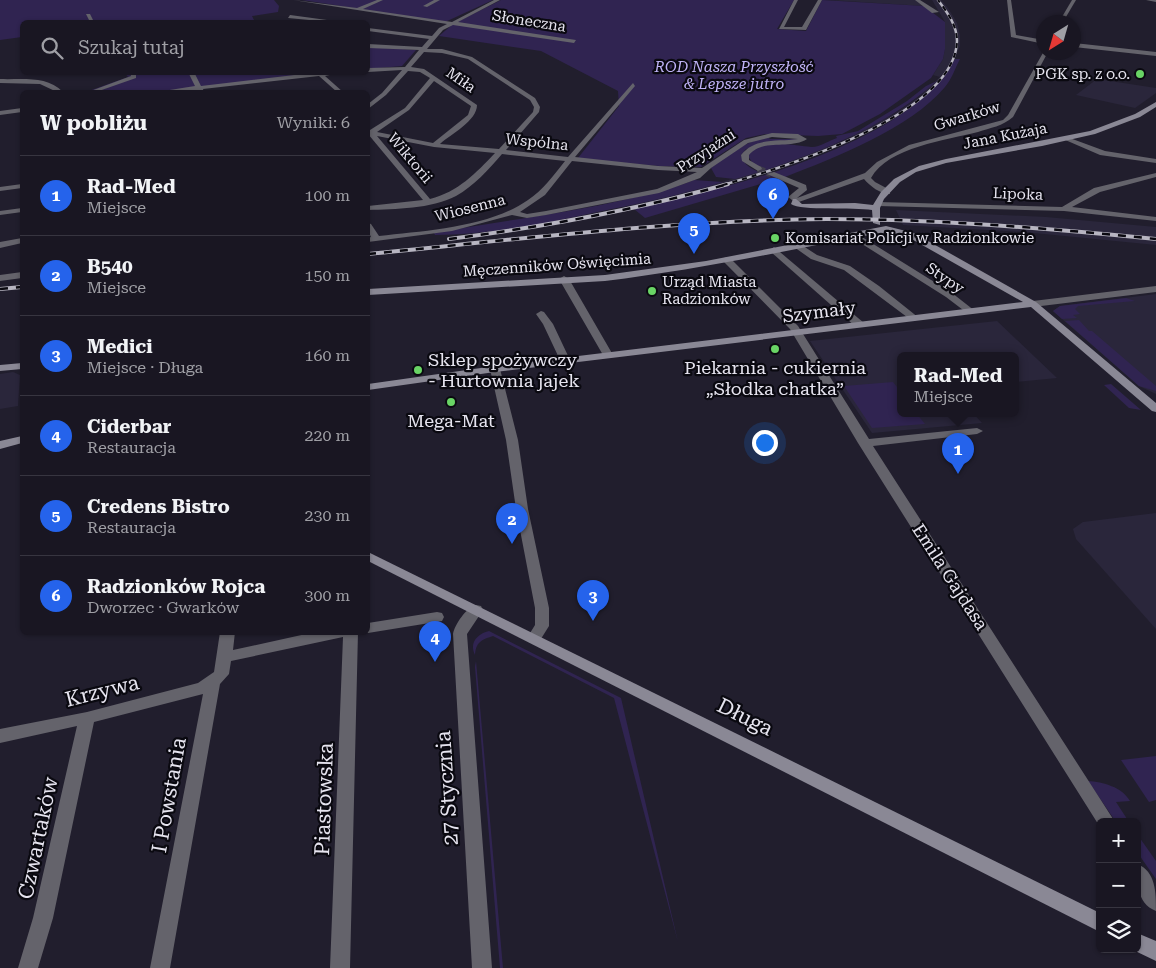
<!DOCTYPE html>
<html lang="pl">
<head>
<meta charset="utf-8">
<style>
  body { margin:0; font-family:"Roboto Serif",serif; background:#26232f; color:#f1f3f6 }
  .controls { position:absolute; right:15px; bottom:15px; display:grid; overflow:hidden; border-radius:8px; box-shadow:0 1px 4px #0004 }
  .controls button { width:45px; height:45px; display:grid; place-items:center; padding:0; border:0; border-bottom:1px solid #373540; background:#191622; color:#f1f3f6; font:25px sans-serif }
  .compass { position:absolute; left:1036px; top:15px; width:45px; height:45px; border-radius:50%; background:#191622; box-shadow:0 1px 4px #0004; rotate:217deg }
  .you { position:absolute; left:764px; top:442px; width:18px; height:18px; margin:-12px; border:4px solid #fff; border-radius:50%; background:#1a73e8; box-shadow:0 0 0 8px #1a73e833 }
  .badge { display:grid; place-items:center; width:32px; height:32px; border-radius:50%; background:#2563eb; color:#fff; font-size:16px; font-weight:700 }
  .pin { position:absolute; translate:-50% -41px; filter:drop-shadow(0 1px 2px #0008) }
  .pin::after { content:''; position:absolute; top:26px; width:18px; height:15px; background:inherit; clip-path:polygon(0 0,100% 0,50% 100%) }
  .popup { position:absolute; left:897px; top:352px; width:122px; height:65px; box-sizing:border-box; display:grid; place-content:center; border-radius:8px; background:#191622; filter:drop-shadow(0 1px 4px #0005); font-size:16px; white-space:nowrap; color:#9f9fa5 }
  .popup b { font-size:19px; color:#f1f3f6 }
  .popup::after { content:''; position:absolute; left:50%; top:100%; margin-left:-10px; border:10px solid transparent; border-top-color:#191622 }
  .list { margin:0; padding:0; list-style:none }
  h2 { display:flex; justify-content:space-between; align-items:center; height:65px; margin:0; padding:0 20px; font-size:21px }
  h2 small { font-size:16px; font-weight:400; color:#9f9fa5 }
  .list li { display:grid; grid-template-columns:32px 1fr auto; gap:15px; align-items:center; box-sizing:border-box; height:80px; padding:0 20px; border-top:1px solid #373540 }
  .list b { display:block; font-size:19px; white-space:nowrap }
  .list p { margin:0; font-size:16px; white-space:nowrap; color:#9f9fa5 }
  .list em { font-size:16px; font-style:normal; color:#9f9fa5 }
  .icon { flex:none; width:28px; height:28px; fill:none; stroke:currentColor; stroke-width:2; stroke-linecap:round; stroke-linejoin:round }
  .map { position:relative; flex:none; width:1156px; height:968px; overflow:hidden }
  .search { position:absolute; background:#191622; box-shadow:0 1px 4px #0004; left:20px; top:20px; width:350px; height:55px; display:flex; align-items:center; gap:12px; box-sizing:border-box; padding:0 18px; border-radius:8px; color:#9f9fa5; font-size:19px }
  .panel { position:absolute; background:#191622; box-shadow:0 1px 4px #0004; left:20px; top:90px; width:350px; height:545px; border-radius:8px }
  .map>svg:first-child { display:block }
  .built { fill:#2a263b }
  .green { fill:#302451 }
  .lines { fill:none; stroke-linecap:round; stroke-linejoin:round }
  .street-tunnel { stroke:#3f3c4a; stroke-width:7; stroke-dasharray:7 3; stroke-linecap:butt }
  .street { fill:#64636b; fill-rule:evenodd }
  .secondary { fill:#8a8895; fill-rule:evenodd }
  .rail-far1-casing { stroke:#b7b5c1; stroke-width:2.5 }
  .rail-casing { stroke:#b7b5c1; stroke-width:4 }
  .rail-far1 { stroke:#0a0910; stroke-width:2; stroke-dasharray:5; stroke-linecap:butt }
  .rail { stroke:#0a0910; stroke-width:2.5; stroke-dasharray:8; stroke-linecap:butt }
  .poi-dot { fill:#69d465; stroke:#0a0910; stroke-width:2 }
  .labels { text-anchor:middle; stroke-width:4.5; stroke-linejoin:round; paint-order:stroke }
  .far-street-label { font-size:15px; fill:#e6e4ef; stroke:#0a0910 }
  .far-park-label { font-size:15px; font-style:italic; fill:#c0b3f7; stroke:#0a0910 }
  .far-poi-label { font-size:15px; fill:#e6e4ef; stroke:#0a0910; text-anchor:start }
  .street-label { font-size:18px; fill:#e6e4ef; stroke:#0a0910 }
  .poi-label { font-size:18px; fill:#e6e4ef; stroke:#0a0910 }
  .near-street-label { font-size:21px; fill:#e6e4ef; stroke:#0a0910 }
</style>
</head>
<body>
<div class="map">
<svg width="1156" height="968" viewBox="0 0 1156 968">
  <rect width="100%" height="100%" fill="#211e2d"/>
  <!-- built -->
  <g class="built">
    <path d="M 829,0 L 918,0 L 924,6 Z"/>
    <path d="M 932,0 L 941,0 L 948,8 L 957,23 L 960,35 L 960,46 L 949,71 L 938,84 L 919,101 L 898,116 L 847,143 L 789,166 L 692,196 L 634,209 L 628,206 L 684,193 L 789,162 L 845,140 L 894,114 L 918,98 L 940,77 L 933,75 L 943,59 L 945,49 L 945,22 Z"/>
    <path d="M 1097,79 L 1156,88 L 1156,93 L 1135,108 L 1076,95 Z"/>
    <path d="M 896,210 L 1046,217 L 1156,227 L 1156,245 L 1024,232 L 903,225 Z"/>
    <path d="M 1156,294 L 1156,394 L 1139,386 L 1053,311 L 1060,306 Z"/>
    <path d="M 997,321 L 1057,378 L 1016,382 L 1016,355 L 900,355 L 900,413 L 973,413 L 982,423 L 872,433 L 810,341 Z"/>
    <path d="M 13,372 L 20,375 L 18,406 L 0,409 L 0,374 Z"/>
    <path d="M 1156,513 L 1156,629 L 1076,539 L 1073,529 L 1083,522 Z"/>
  </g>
  <!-- green -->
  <g class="green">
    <path d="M 0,0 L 274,0 L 279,6 L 278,12 L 252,16 L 255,22 L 22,22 L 22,37 L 0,40 Z"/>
    <path d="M 302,0 L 493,0 L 445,22 Z"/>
    <path d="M 501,0 L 794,0 L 777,29 L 806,31 L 822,0 L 924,6 L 945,22 L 945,49 L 943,59 L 931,78 L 880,114 L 842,134 L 818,136 L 765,134 L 746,138 L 701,167 L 659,166 L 582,159 L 578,158 L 619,106 L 618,91 L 541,51 L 439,36 L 453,24 Z"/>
    <path d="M 368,47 L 416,50 L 402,66 L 368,69 Z"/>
    <path d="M 955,59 L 960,59 C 955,68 952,79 945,87 C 911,128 834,158 785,177 L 776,178 L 778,179 L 645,218 L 634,209 C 724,189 909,146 955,59 Z"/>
    <path d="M 125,73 L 334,73 L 154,92 L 86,92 L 128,77 Z"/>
    <path d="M 937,81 C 888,125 827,149 766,170 L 754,165 L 748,156 C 759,138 794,145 811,147 C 818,148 830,140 837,138 L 836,136 L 858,131 L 907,101 L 926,86 Z"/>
    <path d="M 768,137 L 770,139 L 800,139 L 746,149 L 741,155 C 744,165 750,168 759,172 L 735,179 L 716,177 L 711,168 C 729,155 745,141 768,137 Z"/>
    <path d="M 694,180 L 723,182 C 681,195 637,204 593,213 C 541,224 488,235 435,235 L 434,233 C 499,221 564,214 628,199 C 650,194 672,189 694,180 Z"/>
    <path d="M 1126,298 L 1135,301 L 1078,306 L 1075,309 L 1080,314 L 1073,315 L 1077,318 L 1062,319 L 1053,311 L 1060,306 Z"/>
    <path d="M 1079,320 L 1089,331 L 1092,331 L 1156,386 L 1156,391 L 1139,386 L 1065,321 Z"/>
    <path d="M 893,382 L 900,391 L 900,413 L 916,413 L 925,424 L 872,428 L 844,386 Z"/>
    <path d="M 1111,384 L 1141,410 L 1129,408 L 1104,385 Z"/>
    <path d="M 489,631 L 621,698 L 678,942 L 614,698 L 493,636 C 481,640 476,642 475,655 C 469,643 477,634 489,631 Z"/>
    <path d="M 476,661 L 503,968 L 500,968 L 475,667 Z"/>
    <path d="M 1156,756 L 1156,800 L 1149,802 L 1121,760 Z"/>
    <path d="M 1088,781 C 1103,782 1122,787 1130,801 L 1116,802 L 1129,822 L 1116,822 Z"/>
    <path d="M 1137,834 L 1156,861 L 1156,879 L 1137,852 Z"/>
  </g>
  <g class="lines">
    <!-- street-tunnel -->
    <path class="street-tunnel" d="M 758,169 L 771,174"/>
    <!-- street -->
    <g class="street">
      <path d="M 293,0 L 357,8 L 377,0 L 383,0 L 363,9 L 452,22 L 494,0 L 500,0 L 458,22 L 576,40 L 574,43 L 453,25 L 443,30 L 427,49 L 442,49 L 472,57 L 535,98 L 540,107 L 539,112 L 506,150 L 568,157 L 633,83 L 635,86 L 575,157 L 658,166 L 702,168 L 744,140 L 772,133 L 798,134 L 807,139 C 790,150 763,138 749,155 L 749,160 L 761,167 L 762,169 L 758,171 L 742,161 L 741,155 C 755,137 778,142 798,139 L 772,137 L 748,143 L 711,168 L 700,178 L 659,193 L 546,215 L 527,218 L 512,215 L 452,231 L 368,242 L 368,238 L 371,237 L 368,231 L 368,223 L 371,224 L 379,236 C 425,231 490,227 528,200 C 543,190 554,175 565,161 L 502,154 C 489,169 474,186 456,196 C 431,209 395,209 368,210 L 368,206 L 423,200 L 368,134 L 368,130 L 370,130 L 405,108 L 430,78 L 420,72 L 408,71 L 386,95 L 368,109 L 368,104 L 382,93 L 402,70 L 368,72 L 368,68 L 405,67 L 419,50 L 368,48 L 368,44 L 422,47 L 429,39 L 368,31 L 368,28 L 432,36 L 439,28 L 447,24 ZM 424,52 L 442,53 L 468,59 L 530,100 L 534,107 L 533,112 L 499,149 L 440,144 C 451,134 477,121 477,105 L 424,69 L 411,67 ZM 434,81 L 471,106 L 468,115 L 433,143 L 377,132 L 409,110 ZM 377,136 L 434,147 L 495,153 C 476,173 458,192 430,199 ZM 572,161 L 658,170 L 697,172 L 657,189 L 546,211 L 527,214 L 520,212 L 545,195 Z"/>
      <path d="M 434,0 L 440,0 L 427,7 L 423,6 Z"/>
      <path d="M 794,0 L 798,0 L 784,27 L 802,27 L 818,0 L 822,0 L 806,30 L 779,29 Z"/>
      <path d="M 915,0 L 920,0 L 939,12 L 932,13 Z"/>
      <path d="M 1007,0 L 1011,0 L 1016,35 L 1044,40 L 1044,44 L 1011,37 Z"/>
      <path d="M 1072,0 L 1076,0 L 1063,22 L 1059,22 Z"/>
      <path d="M 1146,0 L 1156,0 L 1156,2 Z"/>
      <path d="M 86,14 L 90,14 L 94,22 L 90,22 Z"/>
      <path d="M 290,15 L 327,20 L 330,22 L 288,18 Z"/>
      <path d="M 1074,43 L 1156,52 L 1156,56 L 1074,47 Z"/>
      <path d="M 1044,51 L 1044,52 L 1048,52 L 1013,117 C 1003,126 990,128 978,132 C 947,140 888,147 871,178 L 875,182 L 890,190 L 890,194 C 880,194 870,186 864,179 L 796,203 L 788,197 L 799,188 L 767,174 L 774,172 L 806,185 L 807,190 L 797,198 L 865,173 L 877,162 L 909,145 L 1003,120 L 1008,115 Z"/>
      <path d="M 130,72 L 136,72 L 136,78 L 96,92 L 88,92 L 131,76 Z"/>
      <path d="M 188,72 L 194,72 L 201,86 L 320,72 L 344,72 L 325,76 L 343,92 L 337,92 L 319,76 L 203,89 L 204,92 L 198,92 L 197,90 L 157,92 L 195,86 Z"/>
      <path d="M 0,79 C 22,80 46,75 63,92 L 57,92 L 40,84 L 0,83 Z"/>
      <path d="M 22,108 L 22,112 L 0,115 L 0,111 Z"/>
      <path d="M 1063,137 L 1067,137 L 1105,151 L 1156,159 L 1156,163 L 1100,155 L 1063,139 Z"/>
      <path d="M 1156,173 L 1156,177 L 1100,192 L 1072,207 L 1156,217 L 1156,221 L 1064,211 L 878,206 L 874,204 L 878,202 L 1062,207 L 1094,188 Z"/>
      <path d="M 22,184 L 22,188 L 0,191 L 0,187 Z"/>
      <path d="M 22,208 L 22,212 L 0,215 L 0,211 Z"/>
      <path d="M 854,232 L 952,293 L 975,311 L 973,313 L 967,313 L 946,297 L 851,237 L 850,235 Z"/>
      <path d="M 22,238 L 22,243 L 0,248 L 0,242 Z"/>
      <path d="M 797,242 L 817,255 L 850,266 L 879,286 L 919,318 L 914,321 L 911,320 L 844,270 L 811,259 L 794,247 L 794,243 Z"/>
      <path d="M 774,247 L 864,323 L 864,327 L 856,327 L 771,252 L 770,250 Z"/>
      <path d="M 727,257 L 730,258 L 798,326 L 869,439 L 977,428 L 983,431 L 977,434 L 873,446 L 1115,822 L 1100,822 L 1100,827 L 858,443 L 790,329 L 724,262 L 724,258 Z"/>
      <path d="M 22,272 L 22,278 L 0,281 L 0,275 Z"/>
      <path d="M 564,276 L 569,279 L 613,355 L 612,357 L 604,357 L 603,355 L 559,279 Z"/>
      <path d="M 1156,286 L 1156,292 L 1033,307 L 1028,304 L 1033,301 Z"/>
      <path d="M 541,311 L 544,312 L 553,324 L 570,360 L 569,362 L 565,363 L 560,360 L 543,324 L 536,314 Z"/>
      <path d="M 495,366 L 500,369 L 518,440 L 528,509 L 549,608 L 549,626 L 539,642 L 534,643 L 529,642 L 527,638 L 535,625 L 535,608 L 516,509 L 506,440 L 490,369 Z"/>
      <path d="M 476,605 L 481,606 L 483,610 L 467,634 L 492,968 L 472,968 L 453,634 C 455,624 466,608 476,605 Z"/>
      <path d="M 437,612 L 442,613 L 444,617 L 442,621 L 368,633 L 365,632 L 368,632 L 368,623 Z"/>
      <path d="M 220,632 L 235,632 L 233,650 L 315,632 L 358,632 L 350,968 L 330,968 L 343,637 L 231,661 L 229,674 L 220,684 L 170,968 L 150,968 L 203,694 L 94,722 L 53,918 L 38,968 L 18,968 L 33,918 L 77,726 L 0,743 L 0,729 L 87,712 L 198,683 L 214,672 Z"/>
      <path d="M 1137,864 C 1156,871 1156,893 1156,911 C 1136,903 1137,881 1137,864 Z"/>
    </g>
    <!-- secondary -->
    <g class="secondary">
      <path d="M 1156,102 L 1156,107 L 1140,117 L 1095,134 L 1042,146 L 946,163 L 916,172 L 900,182 L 884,199 L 880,208 L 880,225 L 873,223 L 872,210 C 854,207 801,211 791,204 L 793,199 L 796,199 L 802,204 L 855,203 L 873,205 L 881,192 L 894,179 L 919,166 L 946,159 L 1090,131 L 1135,114 Z"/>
      <path d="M 886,226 L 914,233 L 1036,302 L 1156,403 L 1156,412 L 1152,411 L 1031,307 L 495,372 L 368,390 L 368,384 L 495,366 L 1023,302 L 908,237 L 893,233 L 874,234 C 785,251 696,270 605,281 L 368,295 L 368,289 L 605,275 L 706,261 Z"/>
      <path d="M 22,363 L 22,369 L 0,371 L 0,365 Z"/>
      <path d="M 22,436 L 22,443 L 0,449 L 0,441 Z"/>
      <path d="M 368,552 L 1100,913 L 1100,932 L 368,561 Z"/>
      <path d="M 1137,933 L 1156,941 L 1156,961 L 1131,949 L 1137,949 Z"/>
    </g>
    <!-- rail-far1 casing -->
    <g class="rail-far1-casing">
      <path id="rail-far1" d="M 723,185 C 782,168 955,115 957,41 C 957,25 947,12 938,0"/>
    </g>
    <!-- rail casing -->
    <g class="rail-casing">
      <g id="rail">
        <path d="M 449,239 C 543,227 636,210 728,184"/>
        <path d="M 368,254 C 521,239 673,220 827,219 C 937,219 1047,228 1156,239"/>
        <path d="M 0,289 L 22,287"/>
      </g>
    </g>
    <!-- rail-far1 -->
    <use href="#rail-far1" class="rail-far1"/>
    <!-- rail -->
    <use href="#rail" class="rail"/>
  </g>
  <!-- markers -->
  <g class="poi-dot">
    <circle cx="1140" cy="74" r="5"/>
    <circle cx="775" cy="238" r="5"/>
    <circle cx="652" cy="291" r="5"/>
    <circle cx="775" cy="349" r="5"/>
    <circle cx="418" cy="370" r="5"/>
    <circle cx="451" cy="402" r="5"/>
  </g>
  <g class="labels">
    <!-- far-street labels -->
    <g class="far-street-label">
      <text transform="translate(529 21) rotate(9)" y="5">Słoneczna</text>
      <text transform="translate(461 80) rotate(35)" y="5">Miła</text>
      <text transform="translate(967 116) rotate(-17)" y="5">Gwarków</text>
      <text transform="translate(1005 136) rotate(-11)" y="5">Jana Kużaja</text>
      <text transform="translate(537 142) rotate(6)" y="5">Wspólna</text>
      <text transform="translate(706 151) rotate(-33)" y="5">Przyjaźni</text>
      <text transform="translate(410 158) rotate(50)" y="5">Wiktorii</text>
      <text transform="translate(1018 194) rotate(2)" y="5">Lipoka</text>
      <text transform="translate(470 208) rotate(-14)" y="5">Wiosenna</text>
      <text transform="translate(557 265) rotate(-4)" y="5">Męczenników Oświęcimia</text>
      <text transform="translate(945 278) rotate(34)" y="5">Stypy</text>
    </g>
    <!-- far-park labels -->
    <g class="far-park-label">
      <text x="734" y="72">ROD Nasza Przyszłość<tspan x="734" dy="17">&amp; Lepsze jutro</tspan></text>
    </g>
    <!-- far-poi labels -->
    <g class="far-poi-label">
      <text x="1130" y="79" text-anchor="end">PGK sp. z o.o.</text>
      <text x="785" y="243">Komisariat Policji w Radzionkowie</text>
      <text x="662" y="287">Urząd Miasta<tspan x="662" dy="17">Radzionków</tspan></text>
    </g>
    <!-- street labels -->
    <g class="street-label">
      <text transform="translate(819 312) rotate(-7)" y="6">Szymały</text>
      <text transform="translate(950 577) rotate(57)" y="6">Emila Gajdasa</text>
    </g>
    <!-- poi labels -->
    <g class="poi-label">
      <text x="428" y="366" text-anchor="start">Sklep spożywczy<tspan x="428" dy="21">- Hurtownia jajek</tspan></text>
      <text x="775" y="374">Piekarnia - cukiernia<tspan x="775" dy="21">„Słodka chatka”</tspan></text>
      <text x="451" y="427">Mega-Mat</text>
    </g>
    <!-- near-street labels -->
    <g class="near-street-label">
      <text transform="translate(102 691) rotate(-14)" y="7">Krzywa</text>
      <text transform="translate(745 717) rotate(26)" y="7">Długa</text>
      <text transform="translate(447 788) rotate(-94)" y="7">27 Stycznia</text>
      <text transform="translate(169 795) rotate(-80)" y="7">I Powstania</text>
      <text transform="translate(324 799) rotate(-88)" y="7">Piastowska</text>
      <text transform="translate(38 838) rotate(-78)" y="7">Czwartaków</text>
    </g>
  </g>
</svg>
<div class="controls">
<button>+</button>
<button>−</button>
<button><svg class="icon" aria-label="layers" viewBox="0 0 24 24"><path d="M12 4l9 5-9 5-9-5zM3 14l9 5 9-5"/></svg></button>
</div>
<svg class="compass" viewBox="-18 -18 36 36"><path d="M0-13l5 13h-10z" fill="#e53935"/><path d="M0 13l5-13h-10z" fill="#9f9fa5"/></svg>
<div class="you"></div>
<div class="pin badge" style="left:958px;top:474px">1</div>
<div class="popup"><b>Rad-Med</b>Miejsce</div>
<div class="pin badge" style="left:512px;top:544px">2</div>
<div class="pin badge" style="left:593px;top:621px">3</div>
<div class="pin badge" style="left:435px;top:662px">4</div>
<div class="pin badge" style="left:694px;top:254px">5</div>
<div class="pin badge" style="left:773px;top:219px">6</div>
<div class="search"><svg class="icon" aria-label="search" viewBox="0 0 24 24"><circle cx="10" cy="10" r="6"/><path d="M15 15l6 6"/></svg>Szukaj tutaj</div>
<section class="panel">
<h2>W pobliżu<small>Wyniki: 6</small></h2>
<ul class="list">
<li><span class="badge">1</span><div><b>Rad-Med</b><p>Miejsce</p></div><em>100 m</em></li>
<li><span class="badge">2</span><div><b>B540</b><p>Miejsce</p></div><em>150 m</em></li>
<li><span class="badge">3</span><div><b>Medici</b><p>Miejsce · Długa</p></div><em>160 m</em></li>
<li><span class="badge">4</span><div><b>Ciderbar</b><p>Restauracja</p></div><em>220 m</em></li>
<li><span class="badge">5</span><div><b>Credens Bistro</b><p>Restauracja</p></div><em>230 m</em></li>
<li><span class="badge">6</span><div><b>Radzionków Rojca</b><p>Dworzec · Gwarków</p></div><em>300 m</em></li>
</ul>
</section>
</div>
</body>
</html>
